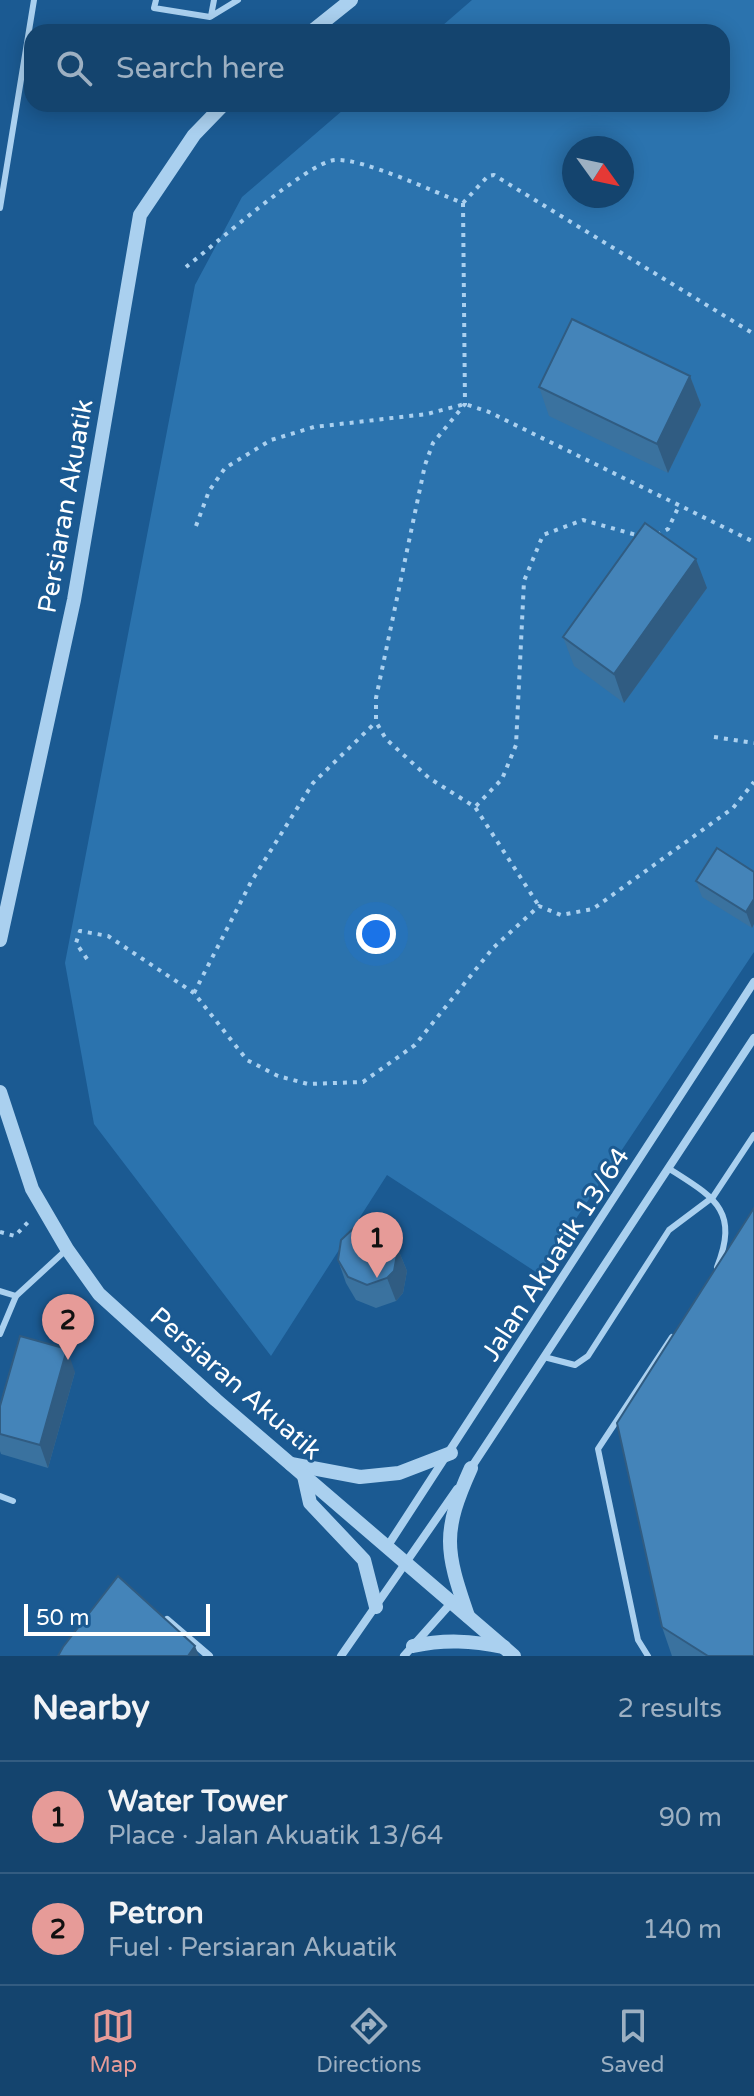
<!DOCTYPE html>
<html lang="en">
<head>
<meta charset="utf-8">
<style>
  body { margin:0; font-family:"Varela Round",sans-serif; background:#1d4b73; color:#f1f3f6 }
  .compass { position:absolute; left:562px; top:136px; width:72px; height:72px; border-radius:50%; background:#14446e; box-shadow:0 4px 20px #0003; rotate:123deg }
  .scale { position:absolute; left:24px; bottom:20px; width:186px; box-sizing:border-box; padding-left:8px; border:4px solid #fff; border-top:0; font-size:22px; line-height:28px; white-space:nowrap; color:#fff; -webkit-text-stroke:6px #1b5a92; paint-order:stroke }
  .you { position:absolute; left:376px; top:934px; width:28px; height:28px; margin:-20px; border:6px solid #fff; border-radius:50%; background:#1a73e8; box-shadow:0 0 0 12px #1a73e833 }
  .badge { display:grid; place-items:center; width:52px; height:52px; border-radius:50%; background:#e69b98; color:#111; font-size:26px; font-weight:700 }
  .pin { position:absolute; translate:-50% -66px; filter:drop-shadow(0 2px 4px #0008) }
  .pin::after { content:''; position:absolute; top:42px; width:28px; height:24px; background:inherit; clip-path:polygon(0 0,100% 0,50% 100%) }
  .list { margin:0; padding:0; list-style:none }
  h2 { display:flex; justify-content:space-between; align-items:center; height:104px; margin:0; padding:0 32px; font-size:34px }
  h2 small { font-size:26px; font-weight:400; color:#9db0c2 }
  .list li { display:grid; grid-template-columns:52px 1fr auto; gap:24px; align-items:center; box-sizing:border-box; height:112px; padding:0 32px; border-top:2px solid #335c81 }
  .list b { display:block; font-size:30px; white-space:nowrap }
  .list p { margin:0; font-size:26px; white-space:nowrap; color:#9db0c2 }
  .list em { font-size:26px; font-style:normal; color:#9db0c2 }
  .icon { flex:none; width:44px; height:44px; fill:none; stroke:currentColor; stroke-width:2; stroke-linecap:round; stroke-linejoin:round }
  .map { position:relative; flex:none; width:754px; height:1656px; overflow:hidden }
  .search { position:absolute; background:#14446e; box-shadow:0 4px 20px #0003; left:24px; right:24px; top:24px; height:88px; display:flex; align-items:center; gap:20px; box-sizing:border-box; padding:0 28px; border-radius:24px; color:#9db0c2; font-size:30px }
  .sheet { height:328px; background:#14446e }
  nav { display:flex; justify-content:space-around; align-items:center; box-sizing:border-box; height:112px; border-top:2px solid #335c81; background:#14446e; font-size:22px; color:#9db0c2 }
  nav a { display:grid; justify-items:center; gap:4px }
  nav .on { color:#e69b98 }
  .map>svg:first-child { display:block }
  .grass { fill:#2b73ae; fill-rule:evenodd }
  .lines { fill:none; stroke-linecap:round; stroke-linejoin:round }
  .path { stroke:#aad0ef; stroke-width:4; stroke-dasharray:4 6; stroke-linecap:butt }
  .service { stroke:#aad0ef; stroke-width:6 }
  .minor { stroke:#aad0ef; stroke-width:8 }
  .tertiary { stroke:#aad0ef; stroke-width:14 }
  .wall { fill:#3a729f }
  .shaded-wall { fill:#305c82 }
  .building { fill:#4484b9; stroke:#305c82; stroke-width:2 }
  .labels { text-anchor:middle; stroke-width:6; stroke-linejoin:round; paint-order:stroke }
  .street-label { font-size:26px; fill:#fff; stroke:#1b5a92 }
</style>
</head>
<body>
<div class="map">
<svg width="754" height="1656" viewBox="0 0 754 1656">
  <rect width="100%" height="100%" fill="#1b5a92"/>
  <!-- grass -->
  <path class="grass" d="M 472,0 L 754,0 L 754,952 L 539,1274 L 387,1175 L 271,1356 L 94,1124 L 65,963 L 195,285 L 242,197 L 350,104 L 722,104 L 722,32 L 435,32 ZM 574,148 L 622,148 L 622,196 L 574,196 Z"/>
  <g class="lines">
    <!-- path -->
    <g class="path">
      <path d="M 463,203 L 465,404 L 433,443 L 425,465 L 376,698 L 376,722 L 386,739 L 429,778 L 475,807 L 539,906"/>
      <path d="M 186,267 C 213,246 308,162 335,160 C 363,158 434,192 463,203 L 488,176 L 494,175 L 754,334"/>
      <path d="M 196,526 L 209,491 L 225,468 L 271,440 L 314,427 L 427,414 L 465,404 L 489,412 L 754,542"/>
      <path d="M 657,535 L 668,529 L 678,508"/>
      <path d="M 714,737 L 754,743"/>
      <path d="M 476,806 L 502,779 L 516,745 L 524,581 L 543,535 L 583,520 L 640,536"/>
      <path d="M 87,959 L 76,943 L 80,931 L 108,936 L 194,993 L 247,1060 L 278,1076 L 308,1084 L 363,1082 L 415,1045 L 493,948 L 539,906 L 561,915 L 593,909 L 733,808 L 754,782"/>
      <path d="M 194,993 L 251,882 L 313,783 L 376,722"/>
      <path d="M 0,1232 L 15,1236 L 30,1220"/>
    </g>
    <!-- service -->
    <g class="service">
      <path d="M 156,0 L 154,8 L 210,17 L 238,0"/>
      <path d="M 211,16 L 214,0"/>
      <path d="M 0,208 L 34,0"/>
      <path d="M 668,1168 C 713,1197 740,1209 717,1267"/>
      <path d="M 0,1291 L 16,1296"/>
      <path d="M 0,1334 L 16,1296 L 65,1251"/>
      <path d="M 544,1357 L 575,1365 L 588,1356 L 669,1230 L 713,1197 L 754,1135"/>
      <path d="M 0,1496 L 13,1501"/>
      <path d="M 648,1656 L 638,1640 L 598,1449 L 672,1337"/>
    </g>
    <!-- minor -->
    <g class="minor">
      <path d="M 469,1471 L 754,1038"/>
      <path d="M 387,1547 L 754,982"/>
      <path d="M 167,1620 L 209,1656"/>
      <path d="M 341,1656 L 457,1489"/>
      <path d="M 404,1656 L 452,1602"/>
    </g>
    <!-- tertiary -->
    <g class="tertiary">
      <path d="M 311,32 L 351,0"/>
      <path d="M 0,940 L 74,600 L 140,215 L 194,135 L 224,104"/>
      <path d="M 0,1092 L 32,1189 L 67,1249 L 99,1294 L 216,1400 L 514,1656"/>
      <path d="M 291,1464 L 360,1477 L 399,1473 L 451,1453"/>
      <path d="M 304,1476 L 310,1503 L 364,1560 L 376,1607"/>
      <path d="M 468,1616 C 445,1550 442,1532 471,1468"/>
      <path d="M 413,1646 C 445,1639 472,1641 504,1647"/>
    </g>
  </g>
  <!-- wall -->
  <g class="wall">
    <path d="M 690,376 L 701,405 L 668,473 L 549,416 L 539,387 Z"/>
    <path d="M 707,588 L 624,703 L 574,666 L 563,637 Z"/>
    <path d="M 754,872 L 754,924 L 752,928 L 702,897 L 696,881 Z"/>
    <path d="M 398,1249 L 407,1271 L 403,1293 L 396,1301 L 376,1308 L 356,1300 L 346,1283 L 338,1260 Z"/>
    <path d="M 75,1372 L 48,1468 L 1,1454 L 0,1451 L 0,1406 Z"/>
    <path d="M 662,1627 L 754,1656 L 672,1656 Z"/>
  </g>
  <!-- shaded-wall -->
  <g class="shaded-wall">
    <path d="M 690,376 L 701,405 L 668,473 L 657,444 Z"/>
    <path d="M 696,559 L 707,588 L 624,703 L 614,674 Z"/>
    <path d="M 754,899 L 754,924 L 752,928 L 746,912 Z"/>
    <path d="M 398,1249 L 407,1271 L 403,1293 L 396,1301 L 387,1278 Z"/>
    <path d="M 67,1349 L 75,1372 L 48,1468 L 40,1445 Z"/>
    <path d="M 195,1646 L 199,1656 L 188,1656 Z"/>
  </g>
  <!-- building -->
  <g class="building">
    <path d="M 572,319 L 690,376 L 657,444 L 539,387 Z"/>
    <path d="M 645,523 L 696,559 L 614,674 L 563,637 Z"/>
    <path d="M 717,848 L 754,872 L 754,899 L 746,912 L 696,881 Z"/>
    <path d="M 754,1208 L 754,1656 L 708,1656 L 662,1627 L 617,1423 Z"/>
    <path d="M 366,1224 L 387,1230 L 398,1249 L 394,1271 L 387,1278 L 367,1285 L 348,1277 L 338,1260 L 341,1240 L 356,1226 Z"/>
    <path d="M 20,1336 L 67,1349 L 40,1445 L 0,1434 L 0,1406 Z"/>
    <path d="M 118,1576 L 195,1646 L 188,1656 L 58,1656 L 63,1647 Z"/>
  </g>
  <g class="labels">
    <!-- street labels -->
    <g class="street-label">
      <text transform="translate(65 506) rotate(-80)" y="9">Persiaran Akuatik</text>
      <text transform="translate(555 1254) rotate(-57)" y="9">Jalan Akuatik 13/64</text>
      <text transform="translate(236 1383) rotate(41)" y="9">Persiaran Akuatik</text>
    </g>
  </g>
</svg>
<svg class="compass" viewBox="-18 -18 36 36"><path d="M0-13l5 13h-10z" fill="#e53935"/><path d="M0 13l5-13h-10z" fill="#9db0c2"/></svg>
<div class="scale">50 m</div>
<div class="you"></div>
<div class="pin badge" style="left:377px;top:1278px">1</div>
<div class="pin badge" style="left:68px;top:1360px">2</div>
<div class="search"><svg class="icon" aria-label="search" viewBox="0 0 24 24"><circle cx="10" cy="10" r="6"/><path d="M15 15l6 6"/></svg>Search here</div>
</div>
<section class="sheet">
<h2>Nearby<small>2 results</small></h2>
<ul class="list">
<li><span class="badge">1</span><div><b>Water Tower</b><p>Place · Jalan Akuatik 13/64</p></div><em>90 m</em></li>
<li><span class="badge">2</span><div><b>Petron</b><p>Fuel · Persiaran Akuatik</p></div><em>140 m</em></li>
</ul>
</section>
<nav>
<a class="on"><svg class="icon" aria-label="map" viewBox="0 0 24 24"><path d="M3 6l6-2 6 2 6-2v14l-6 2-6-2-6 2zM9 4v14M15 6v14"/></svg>Map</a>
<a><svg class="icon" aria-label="directions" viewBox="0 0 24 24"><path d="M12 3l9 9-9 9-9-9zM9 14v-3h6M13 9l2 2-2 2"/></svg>Directions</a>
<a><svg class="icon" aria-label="saved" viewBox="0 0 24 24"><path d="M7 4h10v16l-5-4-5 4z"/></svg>Saved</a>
</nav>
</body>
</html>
